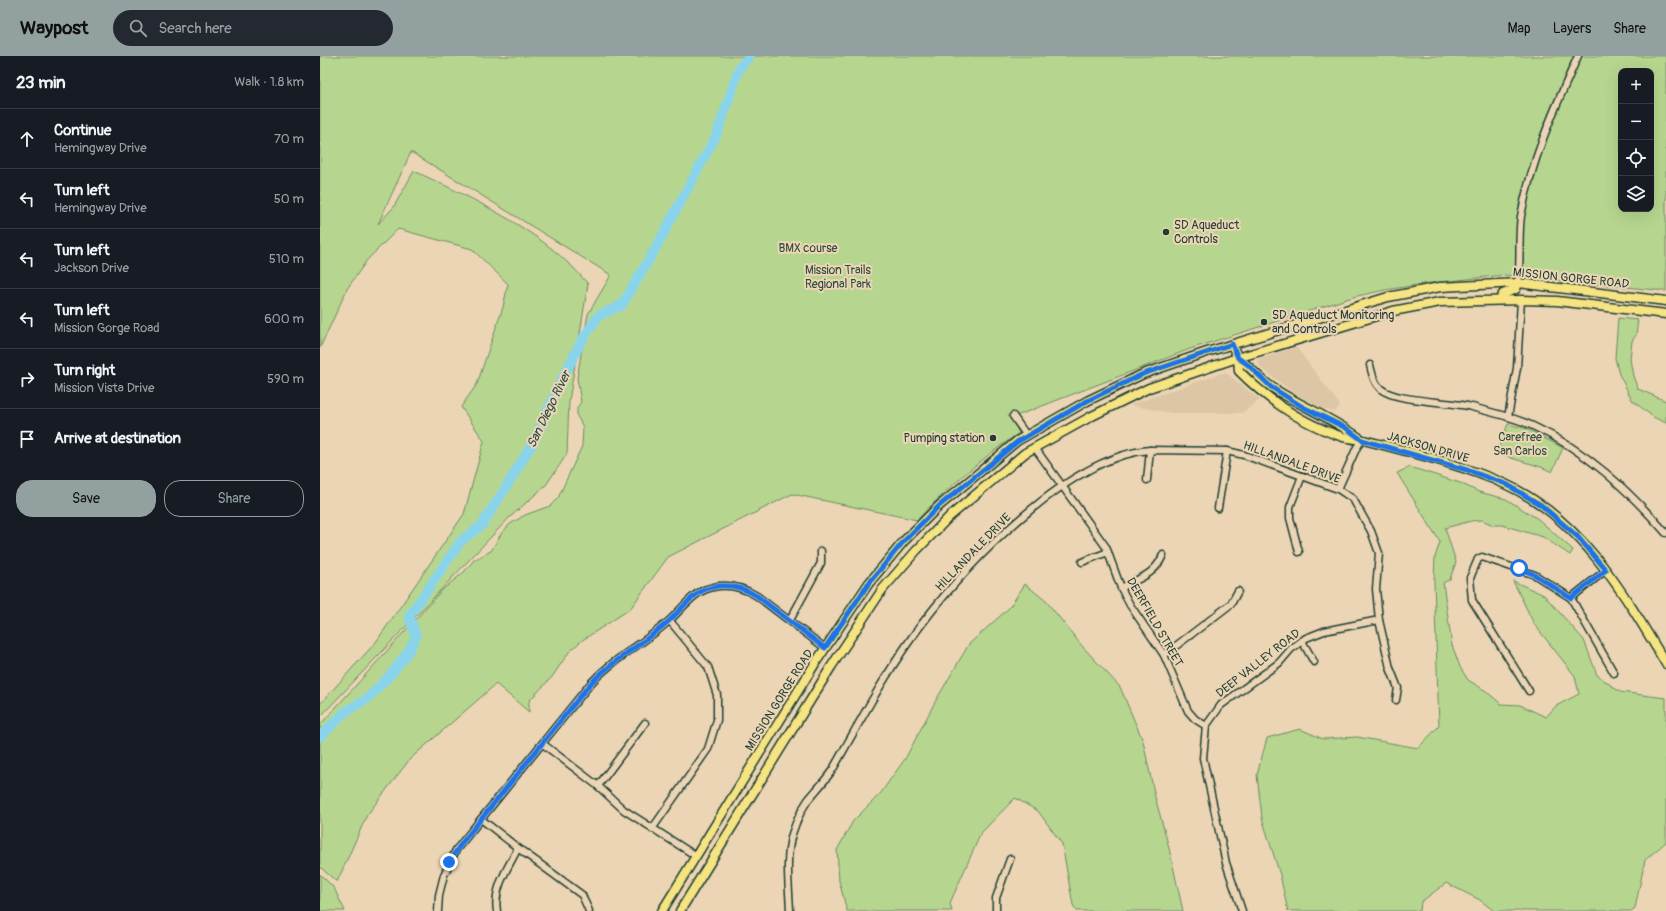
<!DOCTYPE html>
<html lang="en">
<head>
<meta charset="utf-8">
<style>
  body { margin:0; font-family:Pangolin,sans-serif; background:#242831; color:#f1f3f6 }
  .controls { position:absolute; right:12px; top:12px; display:grid; overflow:hidden; border-radius:8px; box-shadow:0 4px 16px #0002 }
  .controls button { width:36px; height:36px; display:grid; place-items:center; padding:0; border:0; border-bottom:1px solid #363941; background:#171b24; color:#f1f3f6; font:20px sans-serif }
  .stop { position:absolute; width:12px; height:12px; margin:-9px; border:3px solid #1a73e8; border-radius:50%; background:#fff }
  .stop.end { background:#1a73e8; border-color:#fff; box-shadow:0 1px 4px #0008 }
  .list { margin:0; padding:0; list-style:none }
  h2 { display:flex; justify-content:space-between; align-items:center; height:52px; margin:0; padding:0 16px; font-size:17px }
  h2 small { font-size:13px; font-weight:400; color:#9ea1a6 }
  .list li { display:grid; grid-template-columns:26px 1fr auto; gap:12px; align-items:center; box-sizing:border-box; height:60px; padding:0 16px; border-top:1px solid #363941 }
  .list b { display:block; font-size:15px; white-space:nowrap }
  .list p { margin:0; font-size:13px; white-space:nowrap; color:#9ea1a6 }
  .list em { font-size:13px; font-style:normal; color:#9ea1a6 }
  .actions { display:flex; gap:8px; padding:12px 16px }
  .actions a { flex:1; padding:9px 0; border:1px solid #92a19f; border-radius:16px; text-align:center; font-size:14px; color:#92a19f }
  .actions .main { background:#92a19f; color:#111 }
  .icon { flex:none; width:22px; height:22px; fill:none; stroke:currentColor; stroke-width:2; stroke-linecap:round; stroke-linejoin:round }
  .map { position:relative; flex:none; width:1346px; height:855px; overflow:hidden }
  header { display:flex; align-items:center; gap:24px; box-sizing:border-box; height:56px; padding:0 20px; background:#92a19f; color:#111 }
  header strong { font-size:19px }
  nav { display:flex; gap:22px; margin-inline-start:auto; font-size:14px }
  .search { width:280px; height:36px; background:#242831; display:flex; align-items:center; gap:10px; box-sizing:border-box; padding:0 14px; border-radius:22px; color:#9ea1a6; font-size:15px }
  main { display:flex }
  aside { flex:1; background:#171b24 }
  .map>svg:first-child { display:block }
  .built { fill:#ddc6a5 }
  .green { fill:#b6d68f; stroke:#6a8a62; fill-rule:evenodd }
  .lines { fill:none; stroke-linecap:round; stroke-linejoin:round }
  .river { stroke:#8ad4eb; stroke-width:10 }
  .minor-casing { stroke:#1f3d34; stroke-width:9 }
  .major-casing { stroke:#1f3d34; stroke-width:11 }
  .minor { stroke:#ebd5b4; stroke-width:6 }
  .major { stroke:#f6e381; stroke-width:8 }
  .route { stroke:#1a73e8; stroke-width:5 }
  .poi-dot { fill:#1f3d34; stroke:#ebd5b4; stroke-width:1.5 }
  .labels { text-anchor:middle; stroke-width:4; stroke-linejoin:round; paint-order:stroke }
  .poi-label { font-size:12px; fill:#1f3d34; stroke:#ebd5b4; text-anchor:start }
  .park-label { font-size:12px; fill:#2e4c3d; stroke:#ebd5b4 }
  .street-label { font-size:12px; fill:#1f3d34; stroke:#ebd5b4 }
  .water-label { font-size:13px; font-style:italic; fill:#2a4c46; stroke:#ebd5b4 }
</style>
</head>
<body>
<header>
<strong>Waypost</strong>
<div class="search"><svg class="icon" aria-label="search" viewBox="0 0 24 24"><circle cx="10" cy="10" r="6"/><path d="M15 15l6 6"/></svg>Search here</div>
<nav><a>Map</a><a>Layers</a><a>Share</a></nav>
</header>
<main>
<aside>
<h2>23 min<small>Walk · 1.8 km</small></h2>
<ul class="list">
<li><svg class="icon" aria-label="ahead" viewBox="0 0 24 24"><path d="M12 20V5M6 11l6-6 6 6"/></svg><div><b>Continue</b><p>Hemingway Drive</p></div><em>70 m</em></li>
<li><svg class="icon" aria-label="left" viewBox="0 0 24 24"><path d="M17 20v-9H6M10 6l-5 5 5 5"/></svg><div><b>Turn left</b><p>Hemingway Drive</p></div><em>50 m</em></li>
<li><svg class="icon" aria-label="left" viewBox="0 0 24 24"><path d="M17 20v-9H6M10 6l-5 5 5 5"/></svg><div><b>Turn left</b><p>Jackson Drive</p></div><em>510 m</em></li>
<li><svg class="icon" aria-label="left" viewBox="0 0 24 24"><path d="M17 20v-9H6M10 6l-5 5 5 5"/></svg><div><b>Turn left</b><p>Mission Gorge Road</p></div><em>600 m</em></li>
<li><svg class="icon" aria-label="right" viewBox="0 0 24 24"><path d="M7 20v-9h11M14 6l5 5-5 5"/></svg><div><b>Turn right</b><p>Mission Vista Drive</p></div><em>590 m</em></li>
<li><svg class="icon" aria-label="arrive" viewBox="0 0 24 24"><path d="M6 21V4h12l-3 4 3 4H6"/></svg><div><b>Arrive at destination</b></div></li>
</ul>
<div class="actions"><a class="main">Save</a><a>Share</a></div>
</aside>
<div class="map">
<svg width="1346" height="855" viewBox="0 0 1346 855">
  <rect width="100%" height="100%" fill="#ebd5b4"/>
  <filter id="ink" filterUnits="userSpaceOnUse"><feTurbulence type="fractalNoise" baseFrequency=".025" numOctaves="2"/><feDisplacementMap in="SourceGraphic" scale="8" xChannelSelector="R" yChannelSelector="G"/><feConvolveMatrix kernelMatrix="1 2 1 2 8 2 1 2 1" color-interpolation-filters="sRGB"/></filter>
  <g filter="url(#ink)">
    <!-- built -->
    <g class="built">
      <path d="M 976,291 L 1020,349 L 1015,356 L 1002,353 L 975,338 L 941,312 L 937,304 Z"/>
      <path d="M 905,316 L 940,344 L 922,357 L 851,357 L 810,349 Z"/>
    </g>
    <!-- green -->
    <g class="green">
      <path d="M 0,0 L 1346,0 L 1346,235 L 1185,219 L 1110,227 L 1065,234 L 1033,241 L 870,293 L 691,362 L 699,377 C 662,402 628,431 597,464 L 472,438 L 348,501 L 310,553 L 261,585 L 249,596 L 232,621 L 209,645 L 209,656 L 176,628 L 90,703 L 47,759 L 17,826 L 0,811 L 0,669 L 122,534 L 144,516 L 154,504 L 171,495 L 181,478 L 190,468 L 205,459 L 230,450 L 238,442 L 262,390 L 263,371 L 257,360 L 257,352 L 261,346 L 257,322 L 268,258 L 291,219 L 91,96 L 58,168 L 73,152 L 94,115 C 144,138 207,168 247,206 C 255,212 261,221 268,228 L 249,345 L 247,398 L 226,429 L 189,462 L 0,661 L 0,648 L 56,586 L 144,458 L 164,385 L 141,351 L 157,328 L 183,251 L 188,228 L 152,193 L 78,173 L 47,204 L 27,233 L 0,292 ZM 1301,15 L 1331,15 L 1331,153 L 1301,153 Z"/>
      <path d="M 1298,262 L 1318,264 L 1316,279 L 1312,285 L 1310,303 L 1313,320 L 1318,333 L 1346,345 L 1346,367 L 1333,361 L 1312,344 L 1299,318 L 1295,302 Z"/>
      <path d="M 1188,368 L 1207,373 L 1243,392 L 1232,416 C 1214,406 1194,406 1177,395 Z"/>
      <path d="M 1090,411 L 1140,427 L 1159,436 L 1186,443 L 1218,463 L 1253,494 L 1250,499 L 1223,481 L 1182,469 L 1173,469 L 1162,464 L 1151,465 L 1125,472 L 1136,506 L 1130,523 L 1123,527 L 1132,589 L 1140,611 L 1148,624 L 1166,635 L 1181,648 L 1200,649 L 1226,661 L 1236,650 L 1259,638 L 1255,620 L 1214,568 L 1193,525 L 1224,539 L 1264,584 L 1277,619 L 1300,636 L 1346,642 L 1346,786 L 1325,804 L 1315,852 L 1311,855 L 1174,855 L 1160,844 L 1126,827 L 1101,846 L 1100,855 L 968,855 L 960,819 L 942,762 L 937,719 L 947,682 L 980,673 L 1003,683 L 1037,681 L 1098,692 L 1119,670 L 1114,524 L 1115,501 L 1120,486 L 1077,417 Z"/>
      <path d="M 705,528 L 726,545 L 762,590 L 800,631 L 823,685 L 835,741 L 848,788 L 863,855 L 757,855 L 753,849 L 742,788 L 718,755 L 695,742 L 661,777 L 630,847 L 632,855 L 527,855 L 519,825 L 517,794 L 533,765 L 560,738 L 585,703 L 615,646 L 649,588 L 689,552 Z"/>
      <path d="M 0,818 L 14,832 L 25,855 L 0,855 Z"/>
    </g>
    <g class="lines">
      <!-- river -->
      <path class="river" d="M 0,681 L 25,656 L 48,642 L 72,617 L 88,596 L 96,580 L 89,560 L 141,485 L 162,469 L 188,428 L 214,385 L 238,331 L 261,286 L 278,260 L 302,249 L 334,195 L 397,78 L 419,13 L 429,0"/>
      <!-- minor casing -->
      <g class="minor-casing">
        <g id="minor">
          <path d="M 1198,227 C 1201,205 1198,182 1201,160 C 1212,102 1234,54 1258,0"/>
          <path d="M 1050,309 C 1052,318 1054,327 1061,333 C 1076,346 1131,345 1152,351 C 1173,357 1194,361 1213,370 C 1267,395 1307,433 1346,477"/>
          <path d="M 693,360 L 707,380"/>
          <path d="M 1188,361 L 1197,312 L 1201,244"/>
          <path d="M 715,392 L 786,491 L 801,532 L 810,549 L 844,599 L 868,655 L 875,663 L 886,670"/>
          <path d="M 827,424 L 830,394"/>
          <path d="M 1018,433 L 1037,391 L 1042,384"/>
          <path d="M 898,452 L 907,395"/>
          <path d="M 979,496 L 970,462 L 970,451 L 982,420"/>
          <path d="M 762,506 L 788,496"/>
          <path d="M 801,532 C 819,522 835,519 843,499"/>
          <path d="M 1251,542 L 1286,514"/>
          <path d="M 470,564 L 501,507 L 501,495"/>
          <path d="M 982,585 L 994,606"/>
          <path d="M 844,599 L 911,548 L 918,535"/>
          <path d="M 1209,635 L 1152,544 L 1150,522 L 1158,503 L 1162,501 L 1215,519 L 1251,542 L 1294,617"/>
          <path d="M 223,688 L 278,730 L 304,754 L 376,800"/>
          <path d="M 278,730 L 325,667"/>
          <path d="M 161,763 L 198,792"/>
          <path d="M 332,773 L 388,693 L 397,664 L 397,639 L 388,611 L 350,565"/>
          <path d="M 118,855 L 119,839 L 124,819 L 136,794 L 271,627 C 295,601 325,587 350,564 C 361,554 370,540 384,534 C 403,526 421,530 437,540 L 505,592"/>
          <path d="M 177,855 C 173,832 188,812 198,792 L 262,839 L 269,855"/>
          <path d="M 470,855 C 469,830 465,802 472,778 C 476,766 481,754 488,744 C 497,733 506,724 513,713 C 541,664 567,614 601,569 C 648,507 749,400 830,394 L 907,395 L 924,399 L 1018,433 L 1033,443 L 1051,475 L 1059,497 L 1056,533 L 1059,564 L 1070,612 L 1078,632 L 1076,644"/>
          <path d="M 676,855 L 676,842 L 690,803"/>
          <path d="M 922,855 L 906,807 L 883,702 L 886,670 L 901,649 L 959,607 L 971,593 L 986,582 L 1004,575 L 1059,564"/>
        </g>
      </g>
      <!-- major casing -->
      <g class="major-casing">
        <g id="major">
          <path d="M 1180,244 L 1183,238 L 1196,233 L 1198,227"/>
          <path d="M 912,289 L 918,302 L 919,315 C 948,344 983,368 1023,381 C 1030,383 1037,383 1044,384 C 1089,396 1143,409 1185,428 C 1262,463 1305,539 1346,608"/>
          <path d="M 918,302 C 931,311 940,324 953,332 C 982,351 1015,363 1042,384"/>
          <path d="M 342,855 L 496,606 L 549,527 L 584,485 L 619,450 L 697,385 L 767,345 L 823,318 L 887,296 L 1068,241 L 1120,231 L 1198,227 L 1346,245"/>
          <path d="M 360,855 L 511,611 L 562,534 L 596,495 L 629,461 L 705,397 L 772,360 L 829,332 L 914,303 L 1073,255 L 1120,246 L 1201,244 L 1237,245 L 1346,258"/>
        </g>
      </g>
      <!-- minor -->
      <use href="#minor" class="minor"/>
      <!-- major -->
      <use href="#major" class="major"/>
    </g>
  </g>
  <g class="lines" filter="url(#ink)">
    <!-- route -->
    <path class="route" d="M 129,806 L 141,788 L 271,627 C 296,601 325,587 350,564 C 361,554 370,540 384,534 C 403,526 421,530 437,540 L 505,592 L 549,527 L 584,485 L 619,450 L 697,386 L 767,345 L 823,318 L 912,288 L 918,302 L 927,308 L 951,331 L 983,351 L 1026,372 L 1042,384 L 1147,414 L 1186,428 L 1221,449 L 1258,481 L 1286,514 L 1251,542 L 1215,519 L 1199,512"/>
  </g>
  <!-- markers -->
  <g class="poi-dot">
    <circle cx="846" cy="176" r="4"/>
    <circle cx="944" cy="266" r="4"/>
    <circle cx="673" cy="382" r="4"/>
  </g>
  <g class="labels">
    <!-- poi labels -->
    <g class="poi-label">
      <text x="854" y="173">SD Aqueduct<tspan x="854" dy="14">Controls</tspan></text>
      <text x="952" y="263">SD Aqueduct Monitoring<tspan x="952" dy="14">and Controls</tspan></text>
      <text x="665" y="386" text-anchor="end">Pumping station</text>
    </g>
    <!-- park labels -->
    <g class="park-label">
      <text x="488" y="196">BMX course</text>
      <text x="518" y="218">Mission Trails<tspan x="518" dy="14">Regional Park</tspan></text>
      <text x="1200" y="385">Carefree<tspan x="1200" dy="14">San Carlos</tspan></text>
    </g>
    <!-- street labels -->
    <g class="street-label">
      <text transform="translate(1251 222) rotate(6)" y="4">MISSION GORGE ROAD</text>
      <text transform="translate(1108 391) rotate(16)" y="4">JACKSON DRIVE</text>
      <text transform="translate(972 406) rotate(20)" y="4">HILLANDALE DRIVE</text>
      <text transform="translate(653 496) rotate(-46)" y="4">HILLANDALE DRIVE</text>
      <text transform="translate(835 566) rotate(60)" y="4">DEERFIELD STREET</text>
      <text transform="translate(938 607) rotate(-38)" y="4">DEEP VALLEY ROAD</text>
      <text transform="translate(459 644) rotate(-58)" y="4">MISSION GORGE ROAD</text>
    </g>
    <!-- water labels -->
    <g class="water-label">
      <text transform="translate(228 353) rotate(-64)" y="5">San Diego River</text>
    </g>
  </g>
</svg>
<div class="controls">
<button>+</button>
<button>−</button>
<button><svg class="icon" aria-label="locate" viewBox="0 0 24 24"><circle cx="12" cy="12" r="6"/><path d="M12 2v4M12 18v4M2 12h4M18 12h4"/></svg></button>
<button><svg class="icon" aria-label="layers" viewBox="0 0 24 24"><path d="M12 4l9 5-9 5-9-5zM3 14l9 5 9-5"/></svg></button>
</div>
<div class="stop" style="left:1199px;top:512px"></div>
<div class="stop end" style="left:129px;top:806px"></div>
</div>
</main>
</body>
</html>
